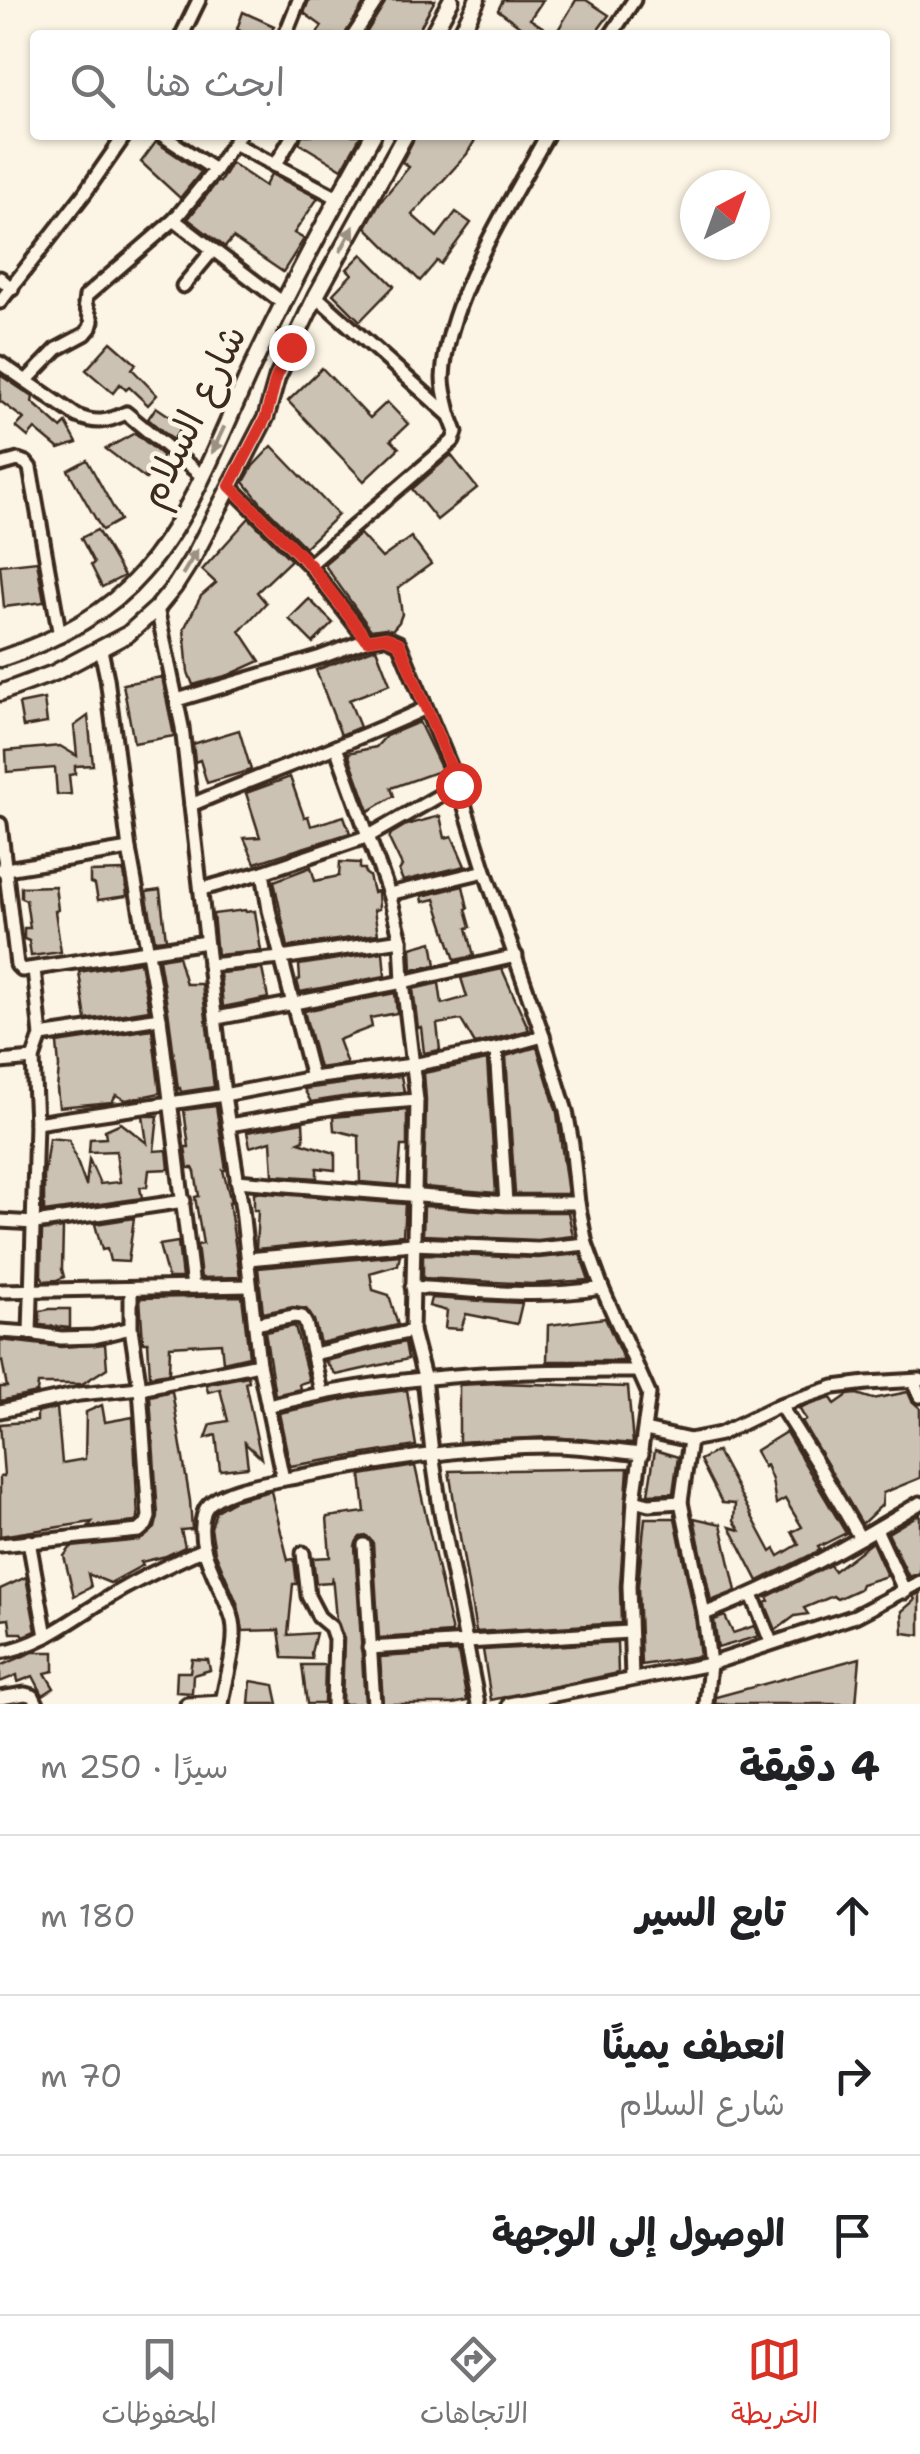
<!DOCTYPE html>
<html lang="ar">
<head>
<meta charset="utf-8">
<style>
  body { margin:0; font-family:"Shantell Sans","Playpen Sans Arabic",sans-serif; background:#f6f6f6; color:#202124; direction:rtl }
  .compass { position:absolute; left:680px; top:170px; width:90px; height:90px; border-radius:50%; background:#fff; box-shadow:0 2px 8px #0004; rotate:41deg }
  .stop { position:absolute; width:30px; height:30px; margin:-22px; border:8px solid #d93025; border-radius:50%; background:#fff }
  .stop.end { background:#d93025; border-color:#fff; box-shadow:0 2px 10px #0008 }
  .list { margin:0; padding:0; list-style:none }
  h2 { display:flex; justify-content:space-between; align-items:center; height:130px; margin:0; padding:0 40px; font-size:42px }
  h2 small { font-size:32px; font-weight:400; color:#757577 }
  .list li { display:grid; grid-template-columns:65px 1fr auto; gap:30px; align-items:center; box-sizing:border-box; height:160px; padding:0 40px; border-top:2px solid #e0e0e0 }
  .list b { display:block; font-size:38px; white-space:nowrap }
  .list p { margin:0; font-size:32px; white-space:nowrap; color:#757577 }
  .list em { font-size:32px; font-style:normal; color:#757577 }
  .icon { flex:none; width:55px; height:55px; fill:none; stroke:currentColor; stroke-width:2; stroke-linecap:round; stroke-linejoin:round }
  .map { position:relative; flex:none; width:920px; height:1704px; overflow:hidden; direction:ltr }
  .search { position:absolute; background:#fff; box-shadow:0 2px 8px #0004; left:30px; right:30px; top:30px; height:110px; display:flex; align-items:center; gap:25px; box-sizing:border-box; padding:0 35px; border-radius:10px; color:#757577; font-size:38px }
  .sheet { height:610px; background:#fff }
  nav { display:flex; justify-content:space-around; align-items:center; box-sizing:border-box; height:140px; border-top:2px solid #e0e0e0; background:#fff; font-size:28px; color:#757577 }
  nav a { display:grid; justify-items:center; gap:5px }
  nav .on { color:#d93025 }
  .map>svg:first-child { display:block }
  .building { fill:#ccc2b3; stroke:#3b2a1e; stroke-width:2.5 }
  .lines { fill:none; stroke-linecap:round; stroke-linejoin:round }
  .minor-casing { stroke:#3b2a1e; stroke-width:19 }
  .tertiary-casing { stroke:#3b2a1e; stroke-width:21 }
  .minor { stroke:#fcf5e5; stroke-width:11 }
  .tertiary { stroke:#fcf5e5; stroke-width:14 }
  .oneway { fill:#9c9082 }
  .route { stroke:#d93025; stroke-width:12 }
  .labels { text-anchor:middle; stroke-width:9; stroke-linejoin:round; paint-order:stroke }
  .street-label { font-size:38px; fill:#3b2a1e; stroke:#fcf5e5 }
</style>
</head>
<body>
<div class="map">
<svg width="920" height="1704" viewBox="0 0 920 1704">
  <rect width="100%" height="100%" fill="#fcf5e5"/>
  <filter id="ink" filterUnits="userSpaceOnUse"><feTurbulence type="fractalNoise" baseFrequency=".01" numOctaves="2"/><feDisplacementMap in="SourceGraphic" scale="20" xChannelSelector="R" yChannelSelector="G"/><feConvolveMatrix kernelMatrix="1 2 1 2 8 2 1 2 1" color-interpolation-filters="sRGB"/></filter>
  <g filter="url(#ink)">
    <!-- building -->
    <g class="building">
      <path d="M 309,0 L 366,0 L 345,35 L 316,35 L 322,26 L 304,13 Z"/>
      <path d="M 386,0 L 435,0 L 416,35 L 365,35 Z"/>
      <path d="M 503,0 L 543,0 L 530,19 L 555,35 L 532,35 L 498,10 Z"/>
      <path d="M 576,0 L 586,0 L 609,15 L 594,35 L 555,35 Z"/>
      <path d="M 243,12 L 274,26 L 270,35 L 248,35 L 237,29 Z"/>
      <path d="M 302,135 L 361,135 L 342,169 L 299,143 Z"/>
      <path d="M 416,135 L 478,135 L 467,154 L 412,215 L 437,237 L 456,212 L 471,223 L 441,264 L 437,261 L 420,281 L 366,227 L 380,202 L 409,167 L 402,162 Z"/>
      <path d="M 156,142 L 201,172 L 180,198 L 141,162 Z"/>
      <path d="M 231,163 L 265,186 L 271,174 L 318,198 L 294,233 L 304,239 L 283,272 L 233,238 L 225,247 L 188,219 L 218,181 L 220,182 Z"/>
      <path d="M 362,254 L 394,286 L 360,321 L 333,294 L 352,274 L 347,269 Z"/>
      <path d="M 111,342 L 136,364 L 132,369 L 157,395 L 148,405 L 129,387 L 126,390 L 120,384 L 113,393 L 86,370 Z"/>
      <path d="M 322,368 L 370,418 L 387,402 L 408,424 L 391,440 L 399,448 L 364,481 L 288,401 Z"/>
      <path d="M 0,375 L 33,397 L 32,402 L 61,428 L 66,423 L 77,443 L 59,449 L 35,429 L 28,437 L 16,427 L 24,419 L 0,401 Z"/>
      <path d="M 156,407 L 183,425 L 173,440 L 148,419 Z"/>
      <path d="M 135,433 L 163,456 L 146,479 L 106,449 Z"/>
      <path d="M 272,446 L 338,515 L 305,547 L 262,504 L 244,482 L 253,466 Z"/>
      <path d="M 451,455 L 477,488 L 437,520 L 412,489 Z"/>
      <path d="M 87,460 L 120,520 L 102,530 L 68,470 Z"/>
      <path d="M 249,518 L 291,560 L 257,592 L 266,603 L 240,631 L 260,661 L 229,675 L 193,685 L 188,672 L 184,629 L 201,596 L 216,583 L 202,570 Z"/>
      <path d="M 97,530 L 124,576 L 102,587 L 91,565 L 94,563 L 81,538 Z"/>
      <path d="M 360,534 L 382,558 L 411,537 L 431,564 L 398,588 L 402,614 L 399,622 L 392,630 L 385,628 L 371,630 L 324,564 Z"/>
      <path d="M 37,561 L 44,602 L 4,607 L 0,565 Z"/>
      <path d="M 309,599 L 333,623 L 313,643 L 289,619 Z"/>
      <path d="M 376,648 L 390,684 L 349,700 L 360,727 L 341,735 L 316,670 Z"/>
      <path d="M 162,677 L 174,736 L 134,743 L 123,684 Z"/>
      <path d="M 44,699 L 47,723 L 23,727 L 19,704 Z"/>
      <path d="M 88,716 L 93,765 L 75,766 L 75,774 L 69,775 L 71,794 L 57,795 L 55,768 L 7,772 L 6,751 L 60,746 L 77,756 L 74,726 Z"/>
      <path d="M 419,722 L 442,770 L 391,788 L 394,796 L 369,811 L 348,753 L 376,747 L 386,736 Z"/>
      <path d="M 239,730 L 251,770 L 207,783 L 200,760 L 195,762 L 193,744 Z"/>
      <path d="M 290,777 L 304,817 L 308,816 L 311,826 L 344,816 L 350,833 L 255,863 L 244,838 L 260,837 L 246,793 Z"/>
      <path d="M 440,816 L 445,838 L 452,836 L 465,866 L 403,881 L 399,871 L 402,866 L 389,839 L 391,834 L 406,825 Z"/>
      <path d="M 340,862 L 360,863 L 360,869 L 365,869 L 365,873 L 369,876 L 373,892 L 378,891 L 379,909 L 374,910 L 378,934 L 288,947 L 274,881 L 311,867 L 315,881 L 339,876 Z"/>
      <path d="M 124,871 L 127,896 L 98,900 L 95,885 L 90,883 L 90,872 Z"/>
      <path d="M 55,886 L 58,910 L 55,911 L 61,952 L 31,956 L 29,941 L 24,939 L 24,928 L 30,928 L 26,900 L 21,898 L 21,887 Z"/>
      <path d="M 463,886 L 468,908 L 466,909 L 471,927 L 467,928 L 474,956 L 455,960 L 435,899 L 423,902 L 422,896 Z"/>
      <path d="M 160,890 L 166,939 L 155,940 L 146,892 Z"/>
      <path d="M 245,910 L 246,912 L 255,911 L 261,951 L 217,955 L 213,914 Z"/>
      <path d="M 432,942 L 436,965 L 412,970 L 411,948 Z"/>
      <path d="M 383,952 L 385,976 L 300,992 L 297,981 L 300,979 L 299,965 Z"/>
      <path d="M 178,956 L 186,984 L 202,984 L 214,1087 L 181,1092 L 180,1088 L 178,1089 L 169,1017 L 159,959 Z"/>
      <path d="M 140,962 L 149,1010 L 86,1020 L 79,972 Z"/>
      <path d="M 262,969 L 268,998 L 223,1007 L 220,973 Z"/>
      <path d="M 502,969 L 529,1030 L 475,1044 L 461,1020 L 437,1024 L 440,1050 L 424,1053 L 421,1027 L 418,1028 L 413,989 L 439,983 L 442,1004 L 467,997 L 461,978 Z"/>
      <path d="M 395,993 L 397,1013 L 370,1018 L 372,1027 L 338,1040 L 347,1064 L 319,1068 L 304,1011 Z"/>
      <path d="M 152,1029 L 160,1093 L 126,1100 L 116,1095 L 112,1102 L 59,1107 L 57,1089 L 59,1067 L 57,1043 Z"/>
      <path d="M 537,1047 L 557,1113 L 568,1194 L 515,1194 L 506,1056 Z"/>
      <path d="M 487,1060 L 496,1193 L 424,1187 L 426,1100 L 424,1073 Z"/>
      <path d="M 401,1076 L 404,1092 L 342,1097 L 311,1102 L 304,1089 Z"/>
      <path d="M 216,1106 L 226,1170 L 223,1170 L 231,1202 L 229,1202 L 240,1277 L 201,1278 L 197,1245 L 203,1244 L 195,1197 L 199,1196 L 195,1172 L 193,1168 L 188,1168 L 185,1147 L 189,1147 L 184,1110 Z"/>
      <path d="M 407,1110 L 407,1146 L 401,1146 L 398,1185 L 360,1182 L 359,1136 L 334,1130 L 333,1117 Z"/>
      <path d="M 143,1116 L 158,1116 L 154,1151 L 167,1150 L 169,1169 L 149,1170 L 147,1187 L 140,1187 L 142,1198 L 44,1212 L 44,1175 L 49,1138 L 69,1140 L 86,1186 L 89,1159 L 100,1184 L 120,1182 L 116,1151 L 89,1152 L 90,1139 L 106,1138 L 105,1130 L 121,1123 L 147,1143 Z"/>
      <path d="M 303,1122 L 304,1140 L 299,1142 L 335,1153 L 335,1170 L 317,1168 L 317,1178 L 273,1175 L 271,1141 L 250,1147 L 247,1132 Z"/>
      <path d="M 254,1192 L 405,1204 L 403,1235 L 256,1249 L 258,1210 L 254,1210 Z"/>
      <path d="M 424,1206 L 505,1212 L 568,1212 L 573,1236 L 538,1240 L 423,1235 Z"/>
      <path d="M 134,1218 L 128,1262 L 110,1261 L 107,1249 L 102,1250 L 95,1224 Z"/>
      <path d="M 63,1228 L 62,1269 L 64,1277 L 57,1280 L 44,1281 L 41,1275 L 42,1231 Z"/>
      <path d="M 178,1242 L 182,1278 L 168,1278 L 159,1245 Z"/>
      <path d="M 423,1254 L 538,1258 L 580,1254 L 589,1280 L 531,1284 L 423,1278 Z"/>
      <path d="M 400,1255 L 398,1265 L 370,1273 L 373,1290 L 389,1295 L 398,1325 L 320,1343 L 314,1320 L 306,1309 L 293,1307 L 263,1313 L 258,1268 Z"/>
      <path d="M 242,1296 L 249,1356 L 223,1362 L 221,1343 L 170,1346 L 169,1373 L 150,1376 L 148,1342 L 143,1342 L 140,1298 Z"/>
      <path d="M 431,1298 L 483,1301 L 522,1303 L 517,1324 L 466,1314 L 461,1329 L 445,1328 L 447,1311 L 429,1306 Z"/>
      <path d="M 50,1309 L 70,1309 L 70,1328 L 40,1325 L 40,1311 Z"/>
      <path d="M 605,1318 L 624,1361 L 547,1361 L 548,1325 Z"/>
      <path d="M 295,1326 L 309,1381 L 299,1384 L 300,1389 L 275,1395 L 265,1332 Z"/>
      <path d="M 0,1340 L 61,1347 L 105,1344 L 107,1368 L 82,1384 L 38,1384 L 37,1393 L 0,1401 L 0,1387 L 7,1387 L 2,1361 L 0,1361 Z"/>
      <path d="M 405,1342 L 408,1359 L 336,1375 L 325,1361 Z"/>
      <path d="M 248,1376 L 249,1381 L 245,1382 L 261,1458 L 245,1443 L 248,1467 L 220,1470 L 216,1435 L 206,1438 L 211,1424 L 228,1421 L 220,1389 L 208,1392 L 206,1384 Z"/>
      <path d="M 498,1383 L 628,1387 L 633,1444 L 550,1437 L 459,1442 L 459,1385 Z"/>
      <path d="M 407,1390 L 416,1446 L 290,1466 L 279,1413 L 361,1396 Z"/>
      <path d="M 172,1391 L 190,1501 L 192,1529 L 181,1530 L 185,1547 L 166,1556 L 141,1562 L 143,1565 L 110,1583 L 88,1574 L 91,1587 L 74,1596 L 64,1556 L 71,1547 L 140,1540 L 155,1528 L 158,1516 L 150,1396 Z"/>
      <path d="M 908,1392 L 912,1401 L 920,1408 L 920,1478 L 883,1493 L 882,1505 L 862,1524 L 802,1422 L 806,1420 L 799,1408 L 831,1398 L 835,1404 L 848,1395 L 857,1394 L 873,1399 Z"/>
      <path d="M 102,1405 L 105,1422 L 133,1417 L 138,1519 L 135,1522 L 88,1527 L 92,1522 L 0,1536 L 0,1477 L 4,1476 L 0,1424 L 37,1421 L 37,1413 L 57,1408 L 62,1463 L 85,1459 L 86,1412 Z"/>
      <path d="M 786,1432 L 846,1533 L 818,1547 L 820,1550 L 758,1581 L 730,1527 L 740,1530 L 734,1521 L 735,1504 L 722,1503 L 700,1460 L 717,1451 L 771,1552 L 775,1549 L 779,1556 L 799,1544 L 792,1532 L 802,1527 L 785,1499 L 776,1504 L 772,1480 L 766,1465 L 764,1467 L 755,1451 Z"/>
      <path d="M 655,1450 L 678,1457 L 673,1493 L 648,1494 Z"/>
      <path d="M 415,1466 L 452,1633 L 379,1638 L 373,1543 L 367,1536 L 360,1537 L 355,1546 L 365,1704 L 342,1704 L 344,1639 L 336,1619 L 332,1576 L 331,1582 L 316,1583 L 313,1558 L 330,1557 L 327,1517 L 365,1512 L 361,1475 Z"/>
      <path d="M 628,1468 L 620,1586 L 621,1623 L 476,1632 L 449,1471 Z"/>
      <path d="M 271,1491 L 288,1560 L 294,1559 L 297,1584 L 293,1584 L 288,1635 L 316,1633 L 311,1653 L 312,1659 L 283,1658 L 279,1630 L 243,1631 L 238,1605 L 215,1552 L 211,1528 L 216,1511 L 235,1500 Z"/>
      <path d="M 920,1514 L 920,1573 L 909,1577 L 888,1533 Z"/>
      <path d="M 645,1518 L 675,1518 L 695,1616 L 700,1656 L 641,1665 L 638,1586 Z"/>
      <path d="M 694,1518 L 721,1524 L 736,1591 L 711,1601 Z"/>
      <path d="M 872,1542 L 887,1576 L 861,1584 L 859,1589 L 837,1599 L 833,1596 L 804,1608 L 808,1614 L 795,1616 L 776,1630 L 765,1603 L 769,1601 L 767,1597 L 830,1565 L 834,1571 Z"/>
      <path d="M 26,1577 L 36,1631 L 24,1636 L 22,1633 L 11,1633 L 9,1619 L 0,1620 L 0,1589 Z"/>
      <path d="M 920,1593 L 920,1635 L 903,1633 L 902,1611 L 915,1600 L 913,1596 Z"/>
      <path d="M 725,1616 L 733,1633 L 754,1626 L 759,1636 L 718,1648 L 714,1620 Z"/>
      <path d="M 617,1642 L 618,1673 L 491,1700 L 483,1650 Z"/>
      <path d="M 33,1652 L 54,1652 L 54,1671 L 45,1673 L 54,1688 L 43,1695 L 33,1676 L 18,1682 L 17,1675 L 0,1682 L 0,1666 Z"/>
      <path d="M 458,1652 L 467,1701 L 453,1704 L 383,1704 L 380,1657 Z"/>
      <path d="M 860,1658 L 856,1704 L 715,1704 L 716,1697 Z"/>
      <path d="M 192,1659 L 208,1660 L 210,1670 L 193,1675 L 192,1693 L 176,1692 L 177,1672 L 190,1672 Z"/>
      <path d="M 302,1665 L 325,1665 L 324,1704 L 307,1704 Z"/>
      <path d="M 251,1681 L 274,1685 L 278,1704 L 249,1704 Z"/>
    </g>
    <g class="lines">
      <!-- minor casing -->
      <g class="minor-casing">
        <g id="minor">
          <path d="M 182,35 L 199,0"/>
          <path d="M 285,35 L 299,0"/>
          <path d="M 354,35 L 377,0"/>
          <path d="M 611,35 L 634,0"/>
          <path d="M 162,135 L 215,170"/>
          <path d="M 235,144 L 338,198"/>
          <path d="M 275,166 L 293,135"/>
          <path d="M 174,220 L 283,303"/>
          <path d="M 0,278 L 12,289"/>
          <path d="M 183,286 L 213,250"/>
          <path d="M 0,302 L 84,194 L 125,135"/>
          <path d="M 0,363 L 77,416 C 96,424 107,422 126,413 L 202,476"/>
          <path d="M 27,380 L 57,349 L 85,334 L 90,328 L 92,321 L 85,304 L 86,296 L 174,220 L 215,170 L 239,135"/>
          <path d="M 450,416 C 447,404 443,390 443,378 C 446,300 510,203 547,135"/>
          <path d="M 0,465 L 18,460 L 26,463 L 30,468 L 60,636"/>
          <path d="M 230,486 L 309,565 L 453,441 L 456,432 L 450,416 L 316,296"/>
          <path d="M 309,565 L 367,640"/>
          <path d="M 157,608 L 182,727 L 224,1095 L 242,1209 L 259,1364 L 283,1479"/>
          <path d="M 101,650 L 107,678 L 129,849 L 160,1018 L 193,1287"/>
          <path d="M 177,700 L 321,657 L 367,640 L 385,637 L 399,643 L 458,785 L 485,871 L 543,1036 L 566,1111 L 572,1144 L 578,1203 L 586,1244 L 602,1288 C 539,1299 476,1291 412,1287"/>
          <path d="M 336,747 L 389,894 L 401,940 L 403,982 L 417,1100 L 412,1331 L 424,1377 L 432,1453 L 440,1508 L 478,1704"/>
          <path d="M 191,805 C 269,772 349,744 426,708"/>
          <path d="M 0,824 L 17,965 L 22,970 L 206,942"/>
          <path d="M 0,870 L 129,849"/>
          <path d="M 263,872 L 269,910 L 312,1078"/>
          <path d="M 202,889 L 263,872 L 369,836 L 458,785"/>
          <path d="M 389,894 L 485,871"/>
          <path d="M 209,965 L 281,958 L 401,940"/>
          <path d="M 217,1018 L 403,982 L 516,956"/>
          <path d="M 41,1036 L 160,1018"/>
          <path d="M 543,1036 L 496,1049 L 506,1203 L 578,1203"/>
          <path d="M 0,1062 L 33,1059"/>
          <path d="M 36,1123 L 224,1095 L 312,1078 L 412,1065 L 496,1049"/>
          <path d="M 229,1125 L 343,1106 L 417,1100"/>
          <path d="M 237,1181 L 506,1203"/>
          <path d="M 0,1221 L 35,1223 L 184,1201"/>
          <path d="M 248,1259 L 412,1244 L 538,1249 L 586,1244"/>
          <path d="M 602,1288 L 649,1394 L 634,1500 L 629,1586 L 632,1678"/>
          <path d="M 0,1291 L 250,1286"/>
          <path d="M 255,1324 L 294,1316 L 302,1317 L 306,1324 L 321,1392"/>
          <path d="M 0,1331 L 30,1333 L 61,1338 L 94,1337 L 131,1328"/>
          <path d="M 30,1333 L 36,1123 L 33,1059 L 41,1036 L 34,969"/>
          <path d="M 314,1354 L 412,1331"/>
          <path d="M 913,1381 L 920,1396"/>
          <path d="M 780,1405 L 818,1465 L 860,1538"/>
          <path d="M 268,1406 C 390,1374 513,1370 638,1371"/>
          <path d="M 0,1411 L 79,1394 L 140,1388 L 259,1364"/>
          <path d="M 645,1430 L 690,1440 L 720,1434 L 780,1405 L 834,1387 L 867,1383 L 920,1380"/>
          <path d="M 690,1440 L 681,1502 L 704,1614"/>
          <path d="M 634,1500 L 649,1504 L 681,1502"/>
          <path d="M 876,1529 L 905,1592"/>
          <path d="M 29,1541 L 46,1636"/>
          <path d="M 0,1545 L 139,1531 L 146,1525 L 149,1517 L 140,1388 L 131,1328 L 131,1290"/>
          <path d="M 364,1545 L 374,1704"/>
          <path d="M 303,1553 L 308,1596 L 319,1617 L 331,1627 L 335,1639 L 333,1704"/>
          <path d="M 752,1595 L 771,1642"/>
          <path d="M 369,1648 L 629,1632"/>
          <path d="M 0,1652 C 47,1645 85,1609 126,1587 C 151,1573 178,1561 203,1549"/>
          <path d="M 0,1698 L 25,1694 L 33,1696 L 37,1704"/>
          <path d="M 187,1704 L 222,1702"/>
          <path d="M 222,1704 C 225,1680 238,1645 233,1621 C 224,1586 193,1551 204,1513 C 211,1488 278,1481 301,1476 C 384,1461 466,1446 550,1446 C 581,1446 612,1451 642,1454"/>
          <path d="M 509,1704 L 710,1664 L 855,1616 L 920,1582"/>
          <path d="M 706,1704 L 710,1664 L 704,1614 C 780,1585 850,1545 920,1503"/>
        </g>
      </g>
      <!-- tertiary casing -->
      <g class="tertiary-casing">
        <g id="tertiary">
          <path d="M 432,35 L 451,0"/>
          <path d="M 460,35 L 477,0"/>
          <path d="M 0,659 C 52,642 105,616 142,573 C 192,516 221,434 253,365 C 290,287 331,210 373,135"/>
          <path d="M 0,693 L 54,673 L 128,634 L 157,608 L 175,586 L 194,556 L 266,417 L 277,378 L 316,296 L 405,135"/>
        </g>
      </g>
      <!-- minor -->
      <use href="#minor" class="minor"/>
      <!-- tertiary -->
      <use href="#tertiary" class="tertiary"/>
    </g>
    <!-- one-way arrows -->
    <defs><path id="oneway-solid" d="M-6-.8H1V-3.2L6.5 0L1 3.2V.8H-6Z" transform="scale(2.5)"/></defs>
    <g class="oneway">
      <use href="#oneway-solid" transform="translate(347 239) rotate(-62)"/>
      <use href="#oneway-solid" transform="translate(218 440) rotate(115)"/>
      <use href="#oneway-solid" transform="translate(190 562) rotate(-59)"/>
    </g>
  </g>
  <g class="lines" filter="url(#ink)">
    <!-- route -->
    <path class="route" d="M 291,347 L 276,378 L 266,417 L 230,486 L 310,565 L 367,640 L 385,637 L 399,643 L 458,785"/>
  </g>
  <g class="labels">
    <!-- street labels -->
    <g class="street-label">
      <text transform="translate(192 416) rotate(-64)" y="13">شارع السلام</text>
    </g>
  </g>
</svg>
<svg class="compass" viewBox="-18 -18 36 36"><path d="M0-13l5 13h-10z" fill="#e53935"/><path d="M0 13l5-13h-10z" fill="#757577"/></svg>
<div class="stop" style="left:458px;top:785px"></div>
<div class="stop end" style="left:291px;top:347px"></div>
<div class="search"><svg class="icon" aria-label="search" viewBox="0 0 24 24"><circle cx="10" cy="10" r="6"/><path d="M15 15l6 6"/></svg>ابحث هنا</div>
</div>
<section class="sheet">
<h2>4 دقيقة<small>سيرًا · 250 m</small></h2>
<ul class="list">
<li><svg class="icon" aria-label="ahead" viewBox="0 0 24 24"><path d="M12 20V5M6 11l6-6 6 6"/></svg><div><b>تابع السير</b></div><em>180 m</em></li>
<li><svg class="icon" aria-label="right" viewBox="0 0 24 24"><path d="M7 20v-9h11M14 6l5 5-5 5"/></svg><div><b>انعطف يمينًا</b><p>شارع السلام</p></div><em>70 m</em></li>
<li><svg class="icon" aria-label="arrive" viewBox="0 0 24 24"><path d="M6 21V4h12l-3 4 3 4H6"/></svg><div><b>الوصول إلى الوجهة</b></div></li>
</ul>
</section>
<nav>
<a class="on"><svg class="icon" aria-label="map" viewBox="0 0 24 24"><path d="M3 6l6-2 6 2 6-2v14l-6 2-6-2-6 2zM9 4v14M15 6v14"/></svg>الخريطة</a>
<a><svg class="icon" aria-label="directions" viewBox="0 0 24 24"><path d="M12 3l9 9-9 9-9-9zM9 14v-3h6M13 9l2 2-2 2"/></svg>الاتجاهات</a>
<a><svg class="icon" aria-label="saved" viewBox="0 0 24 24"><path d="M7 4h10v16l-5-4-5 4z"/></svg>المحفوظات</a>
</nav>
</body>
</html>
